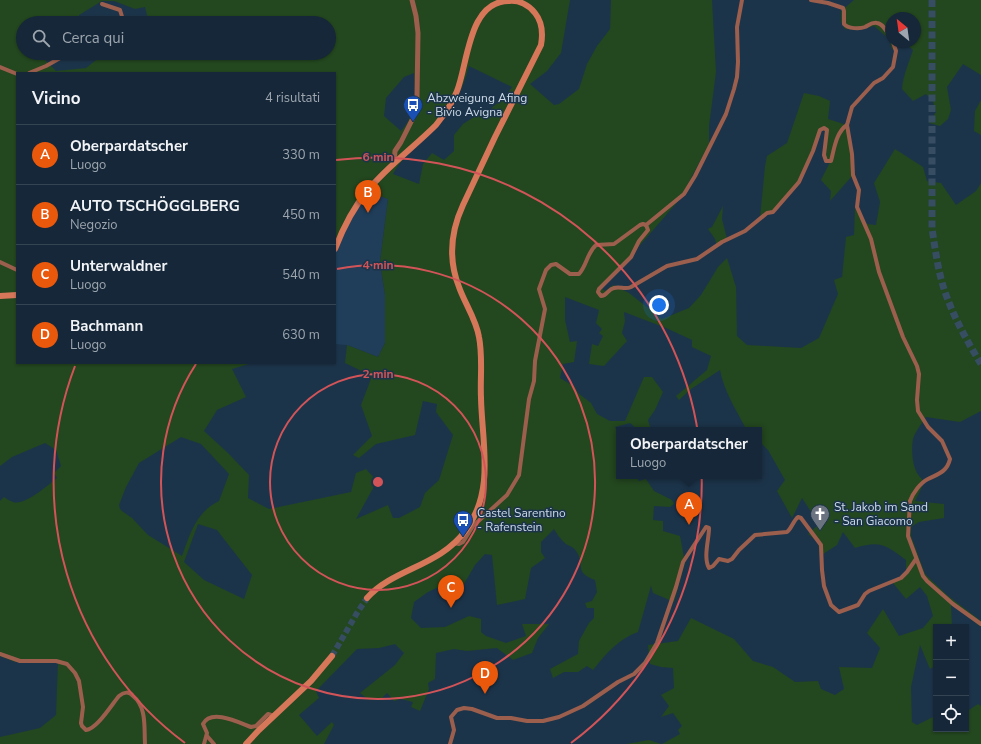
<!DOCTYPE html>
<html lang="it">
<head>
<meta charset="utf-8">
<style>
  body { margin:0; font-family:"Nunito Sans",sans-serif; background:#1e2f40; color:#f1f3f6 }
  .controls { position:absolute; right:12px; bottom:12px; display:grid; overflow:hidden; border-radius:0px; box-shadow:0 1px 3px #0004 }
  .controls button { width:36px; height:36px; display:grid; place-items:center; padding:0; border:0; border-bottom:1px solid #344453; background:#152738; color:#f1f3f6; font:20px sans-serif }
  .compass { position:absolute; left:885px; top:12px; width:36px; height:36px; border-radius:50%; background:#152738; box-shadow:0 1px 3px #0004; rotate:331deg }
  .you { position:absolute; left:659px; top:305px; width:14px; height:14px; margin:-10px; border:3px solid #fff; border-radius:50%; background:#1a73e8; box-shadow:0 0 0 6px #1a73e833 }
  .badge { display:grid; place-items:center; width:26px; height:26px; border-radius:50%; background:#ea580c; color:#fff; font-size:13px; font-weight:700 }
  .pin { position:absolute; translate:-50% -33px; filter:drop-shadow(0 1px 2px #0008) }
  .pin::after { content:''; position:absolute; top:21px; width:14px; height:12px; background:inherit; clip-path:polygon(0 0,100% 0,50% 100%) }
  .popup { position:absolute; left:616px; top:427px; width:146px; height:52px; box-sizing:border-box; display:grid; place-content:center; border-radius:0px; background:#152738; filter:drop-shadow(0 1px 3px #0005); font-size:13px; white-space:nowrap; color:#9da5ae }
  .popup b { font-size:15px; color:#f1f3f6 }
  .popup::after { content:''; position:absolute; left:50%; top:100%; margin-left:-8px; border:8px solid transparent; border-top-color:#152738 }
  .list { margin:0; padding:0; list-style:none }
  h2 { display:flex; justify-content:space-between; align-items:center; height:52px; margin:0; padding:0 16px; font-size:17px }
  h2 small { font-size:13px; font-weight:400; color:#9da5ae }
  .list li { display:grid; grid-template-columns:26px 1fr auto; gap:12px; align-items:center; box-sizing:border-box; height:60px; padding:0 16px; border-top:1px solid #344453 }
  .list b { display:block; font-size:15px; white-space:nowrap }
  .list p { margin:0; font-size:13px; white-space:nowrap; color:#9da5ae }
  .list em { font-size:13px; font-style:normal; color:#9da5ae }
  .icon { flex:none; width:22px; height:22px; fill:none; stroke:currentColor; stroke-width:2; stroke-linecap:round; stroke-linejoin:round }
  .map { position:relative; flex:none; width:981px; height:744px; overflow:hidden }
  .search { position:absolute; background:#152738; box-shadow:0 1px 3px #0004; left:16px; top:16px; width:320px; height:44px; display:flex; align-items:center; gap:10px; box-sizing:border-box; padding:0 14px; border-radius:22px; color:#9da5ae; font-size:15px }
  .panel { position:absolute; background:#152738; box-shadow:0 1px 3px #0004; left:16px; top:72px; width:320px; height:292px; border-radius:0px }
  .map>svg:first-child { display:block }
  .built { fill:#203e5a }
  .green { fill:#23471f; fill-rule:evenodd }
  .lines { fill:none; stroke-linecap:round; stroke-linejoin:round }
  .secondary-tunnel { stroke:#364d62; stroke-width:6; stroke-dasharray:6 3; stroke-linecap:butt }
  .primary-tunnel { stroke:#364d62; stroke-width:7; stroke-dasharray:7 3.5; stroke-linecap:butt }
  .minor { stroke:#9c5f4d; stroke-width:4 }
  .tertiary { stroke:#9c5f4d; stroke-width:5 }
  .secondary { stroke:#d6775a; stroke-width:6 }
  .ring { fill:none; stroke:#d35458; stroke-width:2 }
  .labels { text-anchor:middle; stroke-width:3; stroke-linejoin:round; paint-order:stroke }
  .poi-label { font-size:12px; fill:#cbd9e7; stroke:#1c344a; text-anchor:start }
  .centre { fill:#d35458; stroke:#1c344a; stroke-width:2 }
  .ring-label { font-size:12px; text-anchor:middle; font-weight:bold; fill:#d35458; stroke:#1c344a; stroke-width:3; stroke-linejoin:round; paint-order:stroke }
</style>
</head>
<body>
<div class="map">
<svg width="981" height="744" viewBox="0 0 981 744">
  <rect width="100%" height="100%" fill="#1c344a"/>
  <!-- built -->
  <path class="built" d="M 367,191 L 388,199 L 380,262 L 385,295 L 385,343 L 378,357 L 347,345 L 335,344 L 335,249 Z"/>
  <!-- green -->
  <g class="green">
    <path d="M 0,0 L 570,0 L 561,53 L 547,71 L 530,84 L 554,105 L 559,104 L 579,89 L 587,64 L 597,46 L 610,29 L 611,0 L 712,0 L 716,72 L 709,126 L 709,144 L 680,199 L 602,289 L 605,291 L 613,285 L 629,293 L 662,319 L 689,308 L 701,295 L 718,267 L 727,258 L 736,287 L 737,336 L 747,345 L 801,348 L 819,338 L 838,294 L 834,280 L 842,277 L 846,237 L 854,235 L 855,208 L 867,224 L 876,225 L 880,202 L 874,183 L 895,149 L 923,167 L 927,181 L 941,183 L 956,205 L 976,191 L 981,183 L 981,411 L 960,422 L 926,417 C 922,423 915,432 913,439 C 911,451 912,471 922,479 L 923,485 L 915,501 L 944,504 L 944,518 L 919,522 L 911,527 L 911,536 L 925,574 L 947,595 L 981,621 L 981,627 L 951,604 L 952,627 L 936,627 L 936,665 L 930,669 L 920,645 L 911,687 L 912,722 L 917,725 L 933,717 L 936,719 L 936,729 L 955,730 L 966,729 L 966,712 L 978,704 L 981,706 L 981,744 L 662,744 L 680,734 L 678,730 L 682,726 L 673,713 L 661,717 L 669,706 L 661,695 L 674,688 L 673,668 L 661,667 L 650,664 L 648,645 L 678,641 L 691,618 L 734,639 L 753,661 L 773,667 L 795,682 L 818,681 L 821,689 L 835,695 L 844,689 L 839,667 L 872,668 L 880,648 L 867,633 L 883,609 L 899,636 L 923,628 L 933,616 L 927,596 L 920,587 L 906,599 L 893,583 L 906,572 L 906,560 C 886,545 880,540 855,548 L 843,532 L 837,545 L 820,556 L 818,542 L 808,534 L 819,524 L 802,498 L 792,518 L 777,491 L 785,480 L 768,450 L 759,441 L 759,430 L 748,430 L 745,427 C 735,408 724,391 720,370 L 691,389 L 679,400 L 676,396 L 707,370 L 711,356 L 692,347 L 692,340 L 666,328 L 624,312 L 625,321 L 622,333 L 627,341 L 604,366 L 589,364 L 592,344 L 598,346 L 603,336 L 599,333 L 602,329 L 596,323 L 599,310 L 565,297 L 565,320 L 570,342 L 577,341 L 574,362 L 563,364 L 560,378 L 575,387 L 578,393 L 591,403 L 597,414 L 610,421 L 625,421 L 644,377 L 652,377 L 663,392 L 655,410 L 648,420 L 651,430 L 638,430 L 630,423 L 615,427 L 619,436 L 619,476 L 636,476 L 639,481 L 646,479 L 654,491 L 672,500 L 674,504 L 670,507 L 654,506 L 653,520 L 663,521 L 663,531 L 680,536 L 685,563 L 674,602 L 653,593 L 651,586 L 638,632 C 618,639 606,654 593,670 L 587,666 L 578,672 L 564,672 L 553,678 L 550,669 L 578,654 L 579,641 L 589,623 L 594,618 L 594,608 L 587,608 L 585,603 L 592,601 L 597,592 L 595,580 C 573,572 586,565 576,551 C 574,547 569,546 566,544 C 561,540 557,534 554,529 L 541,542 L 541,552 L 545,558 L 531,568 L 525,599 L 497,605 L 492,555 L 485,554 L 475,565 L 464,584 L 449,582 L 428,592 L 414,602 L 411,618 L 421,628 L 445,627 L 469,616 L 481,619 L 481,632 L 486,636 L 506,643 L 526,636 L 522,624 L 549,624 L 538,638 L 532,653 L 513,660 L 497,648 L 467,651 L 454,649 L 436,653 L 435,679 L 428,683 L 429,689 L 420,711 L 411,707 L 413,702 L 401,699 L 394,701 L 387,693 L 382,698 L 369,700 L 360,693 L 395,665 L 404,653 L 395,644 L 379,648 L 357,649 L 316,691 L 319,698 L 299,715 L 317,736 L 332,722 L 334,725 L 324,744 L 0,744 L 0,737 L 40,728 L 56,715 L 58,663 L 15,662 L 0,656 L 0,501 L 4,497 C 7,499 10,501 13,502 C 25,506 48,485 57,478 L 54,473 L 61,466 L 56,450 L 45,443 L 12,457 L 0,466 ZM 102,1 L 114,1 L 135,9 L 145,7 L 149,23 L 329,23 L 329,53 L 105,53 L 86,68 L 56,71 L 38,53 L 23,53 L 23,23 L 80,23 L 79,15 ZM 469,66 L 512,87 L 503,99 L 485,113 L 474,117 L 463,124 L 454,135 L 454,151 L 444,160 L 432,153 L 423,164 L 419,184 L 393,174 C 401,158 416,148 428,136 C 449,117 462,93 469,66 ZM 17,73 L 335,73 L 335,243 L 367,191 L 388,199 L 380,262 L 385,295 L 385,343 L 378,357 L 347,345 L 345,363 L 372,376 L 361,405 L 372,436 L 353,455 L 359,458 L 376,444 L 415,435 L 423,401 L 437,404 L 436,412 L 453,435 L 439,480 L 425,493 L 420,507 L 399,518 L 393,518 L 388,505 L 356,519 L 377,481 L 366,469 L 356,473 L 351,492 L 269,509 L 248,498 L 249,475 L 228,453 L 204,431 L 217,410 L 246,397 L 232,369 L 252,363 L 17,363 ZM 414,73 C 415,97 418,111 401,131 L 384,116 L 386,98 L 404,77 ZM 181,437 L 201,444 L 229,474 L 219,501 C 196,512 190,534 182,556 L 148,535 L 132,518 L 122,511 L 120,509 L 119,505 L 126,487 L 139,463 ZM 198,524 L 217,530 L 252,575 L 244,599 L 204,580 L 184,562 Z"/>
    <path d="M 854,0 L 981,0 L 981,75 L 963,64 L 947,87 L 951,110 L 948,119 L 940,126 L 929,123 L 936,112 L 933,102 L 926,94 L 913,101 L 902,89 C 903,75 909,63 913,50 L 905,43 L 892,49 L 889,39 L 874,26 L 860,30 L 845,29 L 841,22 L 841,11 ZM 891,18 L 915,18 L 915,42 L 891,42 Z"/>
    <path d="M 804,93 L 819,96 L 830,101 L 828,119 L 847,125 L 853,175 L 830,201 L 831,191 L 821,180 L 830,162 L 826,161 L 827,131 L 820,130 L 799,182 L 773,212 L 760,218 L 765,166 L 767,156 L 787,143 Z"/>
    <path d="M 981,100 L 981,135 L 974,131 L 975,111 Z"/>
    <path d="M 723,206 L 722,219 L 727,239 L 717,247 L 715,239 L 708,229 L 712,227 Z"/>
    <path d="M 649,740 L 661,744 L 626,744 Z"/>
  </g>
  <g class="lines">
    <!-- secondary-tunnel -->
    <path class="secondary-tunnel" d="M 332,656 L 357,613 L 367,598"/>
    <!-- primary-tunnel -->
    <path class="primary-tunnel" d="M 932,0 L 932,228 C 935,249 938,270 944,289 C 953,316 967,341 981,364"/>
    <!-- minor -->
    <g class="minor">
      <path d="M 811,0 L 828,3 L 843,8 L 844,11 L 844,24 C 848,29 860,29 865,27 C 869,25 872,22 877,23 C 884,24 888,34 891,39"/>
      <path d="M 102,4 L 120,10 L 124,23"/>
      <path d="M 893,42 L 896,51 L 893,67 L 883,78 L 874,83 L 852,107 L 847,125 L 852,154 L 853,175 L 859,190 L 857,207 L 871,239 L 879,272 L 903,337 L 917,366 L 919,374 L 917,400 L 918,411 L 928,427 L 942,441 L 950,459 C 947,472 938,474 928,479 C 920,483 913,493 910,501 L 908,536 L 923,576 L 927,581 L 953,604 L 981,624"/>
      <path d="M 0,67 L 17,74"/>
      <path d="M 29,73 L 46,66 L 69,53"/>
      <path d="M 646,225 L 648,230 L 639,241 L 631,257 L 599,289 L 598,292 L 601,296 C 607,296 608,289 614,288 C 620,286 625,290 631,287 L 667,266 L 697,259 L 722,242 L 745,231 L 767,213 L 773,212 L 799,182 L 813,151 L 820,130 L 824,128 L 827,130 L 824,155 L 826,161 L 831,161 C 834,150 836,132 847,125"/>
      <path d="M 646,225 L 684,194 L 695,176 L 726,114 L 734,89 L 737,77 L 738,62 L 737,27 L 742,0"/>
      <path d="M 0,262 L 17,270"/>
      <path d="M 454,543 L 459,544 L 463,542 L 473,526 L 507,495 L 519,475 L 529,399 L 534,381 L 535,361 L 545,309 L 539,289 L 546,270 L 551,265 L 556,264 L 570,274 L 579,274 C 587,265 587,253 596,245 L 614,244 L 640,225 L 643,224 L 646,225"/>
      <path d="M 0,654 L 20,661 L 56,661 L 67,664 L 75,673 L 79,681 L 83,707 L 81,723 L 82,726 L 86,730 C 97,729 112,704 119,696 C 124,692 129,691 133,696 C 147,707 144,728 145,744"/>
      <path d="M 207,736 L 214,744"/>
      <path d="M 204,744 L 207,733 L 203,724 C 211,708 240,723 251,727 L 256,726 L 268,714 L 274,716"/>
      <path d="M 450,744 L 454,730 L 451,717 L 457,710 L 464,708 L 472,709 L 497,718 L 511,718 L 527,721 L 543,721 L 559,717 L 583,706 L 618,682 L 634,674 L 645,663 L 657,643 L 676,587 L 683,562 L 706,527 L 709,528 C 709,540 703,557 709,568 L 713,566 L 719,559 L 728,561 L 732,559 L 739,550 L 755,535 L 787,532 C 792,528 793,521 798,517 L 801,518 L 821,545 L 822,570 L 824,586 L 831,605 L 839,612 L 858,605 L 865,594 L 869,591 L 901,578 L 907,572 L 916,559"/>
    </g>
    <!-- tertiary -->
    <path class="tertiary" d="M 394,164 L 395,151 L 401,142 L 413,118 L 417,97 L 418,33 L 416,16 L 412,0"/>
    <!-- secondary -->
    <g class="secondary">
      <path d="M 335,249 C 343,228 353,208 368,190 C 388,166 414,147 436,125 C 444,115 452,104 457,91 C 468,64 468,1 509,1 C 519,0 529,5 535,13 C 543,23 543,34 541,45 L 495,137 L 463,205 C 451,231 448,259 459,287 C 465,304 476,319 479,337 C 483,357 480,378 481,398 C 482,443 495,490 466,530 C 439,567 394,568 367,598"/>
      <path d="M 0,296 L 17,295"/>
      <path d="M 246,744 L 259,730 L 311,681 L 332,656"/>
    </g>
  </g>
  <!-- distance rings -->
  <g class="ring">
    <circle cx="378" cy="482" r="108"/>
    <path d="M337 269A217 217 0 1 1 196 364"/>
    <path d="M185 743A325 325 0 0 1 75 366M336 160A325 325 0 0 1 571 743"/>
  </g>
  <!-- icons -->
  <defs>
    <g id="bus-pin" transform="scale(1)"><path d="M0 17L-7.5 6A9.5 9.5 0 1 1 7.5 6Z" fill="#1a4fb4" stroke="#1c344a"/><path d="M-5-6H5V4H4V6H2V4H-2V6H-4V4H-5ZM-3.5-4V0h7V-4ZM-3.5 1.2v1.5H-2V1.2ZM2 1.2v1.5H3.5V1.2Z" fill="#fff"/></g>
    <g id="church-pin" transform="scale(1)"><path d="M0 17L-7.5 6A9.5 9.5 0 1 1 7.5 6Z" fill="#6b7280" stroke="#1c344a"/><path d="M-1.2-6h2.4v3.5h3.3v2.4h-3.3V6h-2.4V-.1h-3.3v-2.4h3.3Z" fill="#fff"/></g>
  </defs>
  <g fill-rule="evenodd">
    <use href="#bus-pin" x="413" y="105"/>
    <use href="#church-pin" x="820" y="514"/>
    <use href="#bus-pin" x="463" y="520"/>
  </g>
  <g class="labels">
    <!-- poi labels -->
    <g class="poi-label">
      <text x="427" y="102">Abzweigung Afing<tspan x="427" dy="14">- Bivio Avigna</tspan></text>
      <text x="834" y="511">St. Jakob im Sand<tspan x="834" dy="14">- San Giacomo</tspan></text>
      <text x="477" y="517">Castel Sarentino<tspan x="477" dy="14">- Rafenstein</tspan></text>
    </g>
  </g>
  <circle cx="378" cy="482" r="6" class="centre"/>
  <g class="ring-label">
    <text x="378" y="161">6 min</text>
    <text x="378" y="269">4 min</text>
    <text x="378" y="378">2 min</text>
  </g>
</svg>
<div class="controls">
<button>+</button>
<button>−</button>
<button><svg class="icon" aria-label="locate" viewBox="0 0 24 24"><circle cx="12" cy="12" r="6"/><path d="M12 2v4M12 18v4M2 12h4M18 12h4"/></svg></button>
</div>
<svg class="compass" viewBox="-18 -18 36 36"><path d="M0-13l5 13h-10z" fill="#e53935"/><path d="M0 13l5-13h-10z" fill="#9da5ae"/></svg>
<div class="you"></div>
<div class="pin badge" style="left:689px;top:525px">A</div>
<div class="popup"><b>Oberpardatscher</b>Luogo</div>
<div class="pin badge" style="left:368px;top:213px">B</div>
<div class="pin badge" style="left:451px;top:608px">C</div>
<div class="pin badge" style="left:485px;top:694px">D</div>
<div class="search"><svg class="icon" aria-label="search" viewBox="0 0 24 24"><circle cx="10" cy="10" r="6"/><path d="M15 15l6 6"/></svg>Cerca qui</div>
<section class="panel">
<h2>Vicino<small>4 risultati</small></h2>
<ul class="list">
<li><span class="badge">A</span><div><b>Oberpardatscher</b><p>Luogo</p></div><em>330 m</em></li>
<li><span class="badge">B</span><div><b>AUTO TSCHÖGGLBERG</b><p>Negozio</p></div><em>450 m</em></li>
<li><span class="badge">C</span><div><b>Unterwaldner</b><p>Luogo</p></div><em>540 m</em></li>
<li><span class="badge">D</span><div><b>Bachmann</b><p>Luogo</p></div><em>630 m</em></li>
</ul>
</section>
</div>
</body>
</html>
